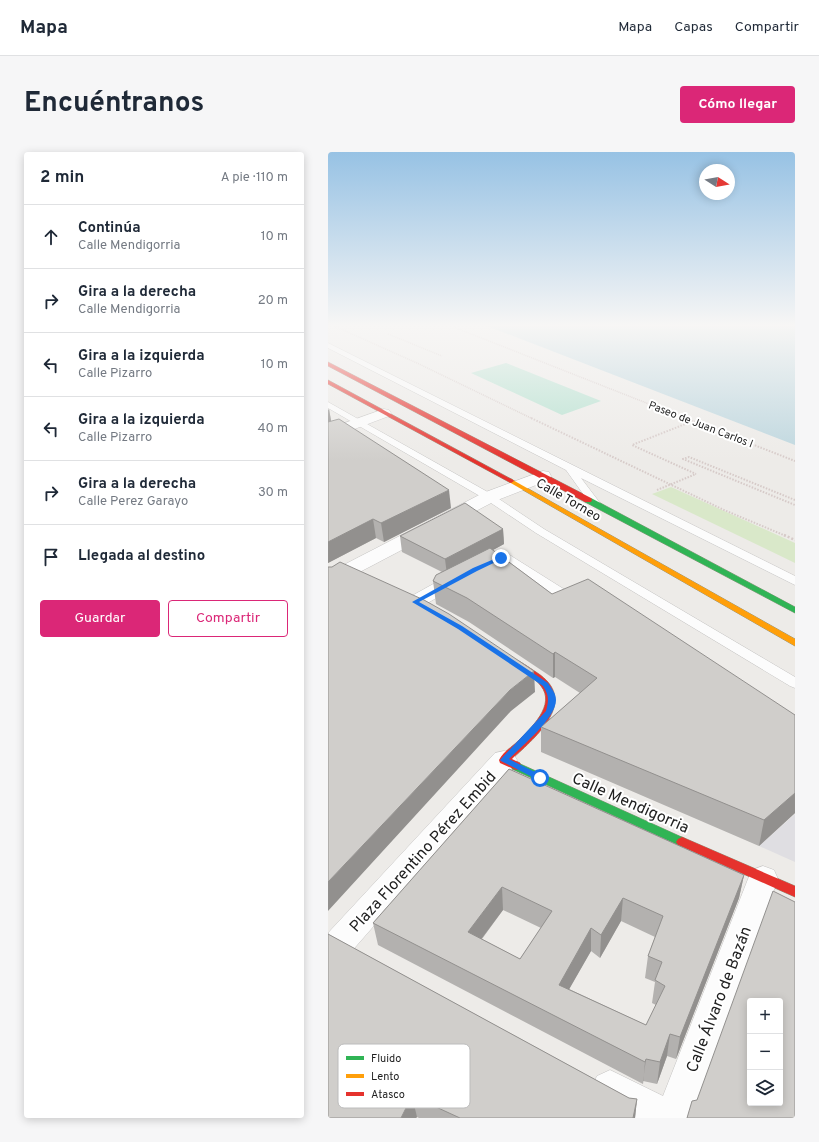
<!DOCTYPE html>
<html lang="es">
<head>
<meta charset="utf-8">
<style>
  body { margin:0; font-family:Overpass,sans-serif; background:#f6f6f7; color:#1f2937 }
  .controls { position:absolute; right:12px; bottom:12px; display:grid; overflow:hidden; border-radius:4px; box-shadow:0 2px 10px #0003 }
  .controls button { width:36px; height:36px; display:grid; place-items:center; padding:0; border:0; border-bottom:1px solid #e0e1e3; background:#fff; color:#1f2937; font:20px sans-serif }
  .compass { position:absolute; left:371px; top:12px; width:36px; height:36px; border-radius:50%; background:#fff; box-shadow:0 2px 10px #0003; rotate:101deg }
  .stop { position:absolute; width:12px; height:12px; margin:-9px; border:3px solid #1a73e8; border-radius:50%; background:#fff }
  .stop.end { background:#1a73e8; border-color:#fff; box-shadow:0 1px 4px #0008 }
  .list { margin:0; padding:0; list-style:none }
  h2 { display:flex; justify-content:space-between; align-items:center; height:52px; margin:0; padding:0 16px; font-size:17px }
  h2 small { font-size:13px; font-weight:400; color:#747a83 }
  .list li { display:grid; grid-template-columns:26px 1fr auto; gap:12px; align-items:center; box-sizing:border-box; height:64px; padding:0 16px; border-top:1px solid #e0e1e3 }
  .list b { display:block; font-size:15px; white-space:nowrap }
  .list p { margin:0; font-size:13px; white-space:nowrap; color:#747a83 }
  .list em { font-size:13px; font-style:normal; color:#747a83 }
  .actions { display:flex; gap:8px; padding:12px 16px }
  .actions a { flex:1; padding:9px 0; border:1px solid #db2777; border-radius:4px; text-align:center; font-size:14px; color:#db2777 }
  .actions .main { background:#db2777; color:#fff }
  .icon { flex:none; width:22px; height:22px; fill:none; stroke:currentColor; stroke-width:2; stroke-linecap:round; stroke-linejoin:round }
  .map { position:relative; flex:none; width:467px; height:966px; overflow:hidden; border-radius:4px }
  header { display:flex; align-items:center; gap:24px; box-sizing:border-box; height:56px; padding:0 20px; background:#fff; border-bottom:1px solid #e0e1e3 }
  header strong { font-size:19px }
  nav { display:flex; gap:22px; margin-inline-start:auto; font-size:14px }
  .intro { display:flex; align-items:center; justify-content:space-between; box-sizing:border-box; height:96px; padding:0 24px }
  h1 { margin:0; font-size:28px }
  .button { padding:10px 18px; border-radius:4px; background:#db2777; color:#fff; font-size:14px; font-weight:700 }
  main { display:flex; gap:24px; padding:0 24px }
  aside { flex:1; background:#fff; border-radius:4px; box-shadow:0 2px 10px #0003 }
  .map>svg:first-child { display:block }
  .grass { fill:#d9e8c9 }
  .pitch { fill:#b6e1d0 }
  .plaza { fill:#dfdee2 }
  .water { fill:#bdd6de }
  .lines { fill:none; stroke-linecap:round; stroke-linejoin:round }
  .lane-casing { stroke:#c4c3c2; stroke-width:1 }
  .street-casing { stroke:#c4c3c2; stroke-width:1 }
  .fast-casing { stroke:#939681; stroke-width:1 }
  .slow-casing { stroke:#939681; stroke-width:1 }
  .jam-casing { stroke:#939681; stroke-width:1 }
  .path-far2 { stroke:#d6cac8; stroke-width:1.5; stroke-dasharray:1 1; stroke-linecap:butt }
  .path-far1 { stroke:#d6cac8; stroke-width:2; stroke-dasharray:1.5 1.5; stroke-linecap:butt }
  .path { stroke:#d6cac8; stroke-width:2.5; stroke-dasharray:2 2; stroke-linecap:butt }
  .lane { fill:#fcfcfc; fill-rule:evenodd }
  .street { fill:#fcfcfc; fill-rule:evenodd }
  .fast { fill:#30b455; fill-rule:evenodd }
  .slow { fill:#ff9f0a; fill-rule:evenodd }
  .jam { fill:#e5322d; fill-rule:evenodd }
  .wall { fill:#b3b1af; fill-rule:evenodd }
  .shaded-wall { fill:#92908e }
  .building { fill:#d0cecb; stroke:#92908e; fill-rule:evenodd }
  .route { fill:#1a73e8 }
  .labels { text-anchor:middle; stroke-width:4; stroke-linejoin:round; paint-order:stroke }
  .far-street-label { font-size:11px; fill:#1f1f1f; stroke:#fff }
  .street-label { font-size:13px; fill:#1f1f1f; stroke:#fff }
  .near-street-label { font-size:16px; fill:#1f1f1f; stroke:#fff }
  .key { fill:#fff; stroke:#bcbcbc; stroke-width:1 }
  .key-label { font-size:11px; fill:#1f1f1f }
</style>
</head>
<body>
<header>
<strong>Mapa</strong>
<nav><a>Mapa</a><a>Capas</a><a>Compartir</a></nav>
</header>
<div class="intro"><h1>Encuéntranos</h1><a class="button">Cómo llegar</a></div>
<main>
<aside>
<h2>2 min<small>A pie · 110 m</small></h2>
<ul class="list">
<li><svg class="icon" aria-label="ahead" viewBox="0 0 24 24"><path d="M12 20V5M6 11l6-6 6 6"/></svg><div><b>Continúa</b><p>Calle Mendigorria</p></div><em>10 m</em></li>
<li><svg class="icon" aria-label="right" viewBox="0 0 24 24"><path d="M7 20v-9h11M14 6l5 5-5 5"/></svg><div><b>Gira a la derecha</b><p>Calle Mendigorria</p></div><em>20 m</em></li>
<li><svg class="icon" aria-label="left" viewBox="0 0 24 24"><path d="M17 20v-9H6M10 6l-5 5 5 5"/></svg><div><b>Gira a la izquierda</b><p>Calle Pizarro</p></div><em>10 m</em></li>
<li><svg class="icon" aria-label="left" viewBox="0 0 24 24"><path d="M17 20v-9H6M10 6l-5 5 5 5"/></svg><div><b>Gira a la izquierda</b><p>Calle Pizarro</p></div><em>40 m</em></li>
<li><svg class="icon" aria-label="right" viewBox="0 0 24 24"><path d="M7 20v-9h11M14 6l5 5-5 5"/></svg><div><b>Gira a la derecha</b><p>Calle Perez Garayo</p></div><em>30 m</em></li>
<li><svg class="icon" aria-label="arrive" viewBox="0 0 24 24"><path d="M6 21V4h12l-3 4 3 4H6"/></svg><div><b>Llegada al destino</b></div></li>
</ul>
<div class="actions"><a class="main">Guardar</a><a>Compartir</a></div>
</aside>
<div class="map">
<svg width="467" height="966" viewBox="0 0 467 966">
  <rect width="100%" height="100%" fill="#edebe8"/>
  <!-- grass -->
  <path class="grass" d="M 343,335 L 467,391 L 467,411 L 324,342 Z"/>
  <!-- pitch -->
  <path class="pitch" d="M 178,211 L 273,249 L 234,263 L 143,221 Z"/>
  <!-- plaza -->
  <path class="plaza" d="M 467,662 L 467,710 L 431,694 Z"/>
  <!-- water -->
  <path class="water" d="M 159,174 L 467,174 L 467,293 Z"/>
  <g class="lines">
    <!-- lane casing -->
    <g class="lane-casing">
      <g id="lane">
        <path d="M 0,191 L 467,424 L 467,433 L 253,326 L 272,351 L 271,353 L 263,353 L 238,318 L 0,196 Z"/>
        <path d="M 0,250 L 165,343 L 216,377 L 467,525 L 467,536 L 462,534 L 208,381 L 157,347 L 0,256 Z"/>
      </g>
    </g>
    <!-- street casing -->
    <g class="street-casing">
      <g id="street">
        <path d="M 56,257 L 61,258 L 63,261 L 61,264 L 0,287 L 0,277 Z"/>
        <path d="M 215,319 L 221,320 L 223,324 L 221,328 L 167,349 L 7,433 L 0,435 L 0,421 L 155,341 Z"/>
        <path d="M 173,400 L 180,402 L 250,446 L 253,450 L 250,454 L 243,456 L 236,454 L 172,414 L 164,416 L 157,414 L 154,410 L 157,406 Z"/>
        <path d="M 132,419 L 139,421 L 142,425 L 139,429 L 94,454 L 87,456 L 80,454 L 77,450 L 80,446 L 125,421 Z"/>
        <path d="M 176,599 L 185,601 L 189,608 L 185,615 L 23,800 L 12,804 L 1,800 L 1,780 L 167,601 Z"/>
        <path d="M 435,714 L 446,718 L 450,727 L 364,966 L 299,966 L 269,950 L 263,937 L 269,924 L 282,918 L 335,944 L 420,727 L 424,718 Z"/>
      </g>
    </g>
    <!-- fast casing -->
    <g class="fast-casing">
      <g id="fast">
        <path d="M 257,346 L 263,346 L 467,455 L 467,461 L 257,350 Z"/>
        <path d="M 188,610 L 358,687 L 360,690 L 358,693 L 354,695 L 350,693 L 184,617 L 183,614 L 184,611 Z"/>
      </g>
    </g>
    <!-- slow casing -->
    <g class="slow-casing">
      <path id="slow" d="M 183,327 L 467,487 L 467,494 L 181,330 L 180,329 Z"/>
    </g>
    <!-- jam casing -->
    <g class="jam-casing">
      <g id="jam">
        <path d="M 0,210 L 263,346 L 264,348 L 263,350 L 257,350 L 0,214 Z"/>
        <path d="M 0,228 L 185,328 L 186,329 L 183,331 L 181,330 L 0,232 Z"/>
        <path d="M 181,505 C 190,507 200,515 208,520 C 252,548 209,584 184,607 L 192,611 L 193,614 L 192,617 L 188,618 L 172,611 L 171,608 C 175,600 184,595 190,589 C 203,576 228,553 213,534 C 205,523 189,517 178,510 L 176,508 Z"/>
        <path d="M 354,685 L 467,734 L 467,745 L 350,693 L 348,690 L 350,687 Z"/>
      </g>
    </g>
    <!-- path-far2 -->
    <g class="path-far2">
      <path d="M 6,174 L 89,211 L 205,267"/>
      <path d="M 123,174 L 359,267"/>
      <path d="M 60,182 L 114,204"/>
    </g>
    <!-- path-far1 -->
    <g class="path-far1">
      <path d="M 203,266 L 396,358 L 458,384"/>
      <path d="M 357,266 L 467,309"/>
      <path d="M 365,269 L 304,293 L 368,322"/>
      <path d="M 329,338 L 368,322"/>
      <path d="M 467,348 L 361,305 L 355,307 L 467,353"/>
    </g>
    <!-- path -->
    <path class="path" d="M 456,383 L 467,388"/>
    <!-- lane -->
    <use href="#lane" class="lane"/>
    <!-- street -->
    <use href="#street" class="street"/>
    <!-- fast -->
    <use href="#fast" class="fast"/>
    <!-- slow -->
    <use href="#slow" class="slow"/>
    <!-- jam -->
    <use href="#jam" class="jam"/>
  </g>
  <!-- wall -->
  <g class="wall">
    <path d="M 1,257 L 3,269 L 123,356 L 56,390 L 48,386 L 0,411 Z"/>
    <path d="M 175,377 L 176,392 L 165,398 L 224,442 L 467,563 L 467,661 L 431,694 L 213,600 L 213,575 L 252,541 L 227,525 L 225,526 L 141,470 L 108,452 L 105,429 L 114,420 L 74,400 L 72,384 Z"/>
    <path d="M 181,617 L 416,723 L 411,746 L 348,907 L 339,904 L 329,932 L 315,929 L 315,932 L 50,793 L 45,771 ZM 175,758 L 213,776 L 192,807 L 154,787 ZM 293,769 L 327,785 L 320,804 L 317,826 L 327,830 L 324,851 L 328,853 L 318,873 L 241,837 L 263,799 L 272,806 Z"/>
    <path d="M 0,782 L 301,946 L 309,947 L 307,966 L 91,966 L 89,965 L 88,966 L 0,966 Z"/>
  </g>
  <!-- shaded-wall -->
  <g class="shaded-wall">
    <path d="M 1,257 L 4,274 L 0,276 L 0,258 Z"/>
    <path d="M 121,338 L 123,356 L 56,390 L 53,371 Z"/>
    <path d="M 45,367 L 48,386 L 0,411 L 0,390 Z"/>
    <path d="M 175,377 L 176,392 L 119,423 L 117,407 Z"/>
    <path d="M 227,500 L 227,525 L 225,526 L 225,502 Z"/>
    <path d="M 206,519 L 207,540 L 183,559 L 0,759 L 0,730 L 182,538 Z"/>
    <path d="M 467,641 L 467,661 L 431,694 L 436,668 Z"/>
    <path d="M 416,723 L 411,746 L 348,907 L 352,885 Z"/>
    <path d="M 174,735 L 175,758 L 142,802 L 140,780 Z"/>
    <path d="M 295,746 L 293,769 L 272,806 L 273,783 Z"/>
    <path d="M 263,776 L 263,799 L 231,855 L 231,833 Z"/>
    <path d="M 342,882 L 339,904 L 329,932 L 332,910 Z"/>
    <path d="M 318,907 L 315,929 L 315,932 L 317,910 Z"/>
    <path d="M 84,944 L 89,965 L 88,966 L 73,966 Z"/>
    <path d="M 309,947 L 307,966 L 305,966 Z"/>
  </g>
  <!-- building -->
  <g class="building">
    <path d="M 11,267 L 121,338 L 53,371 L 45,367 L 0,390 L 0,270 Z"/>
    <path d="M 137,351 L 175,377 L 117,407 L 72,384 Z"/>
    <path d="M 162,396 L 224,442 L 260,427 L 467,563 L 467,641 L 436,668 L 213,575 L 269,526 L 227,500 L 225,502 L 139,446 L 105,429 L 108,423 Z"/>
    <path d="M 12,410 L 96,448 L 121,462 L 206,519 L 182,538 L 0,730 L 0,415 L 4,415 Z"/>
    <path d="M 181,617 L 416,723 L 352,885 L 342,882 L 332,910 L 318,907 L 317,910 L 45,771 ZM 174,735 L 224,759 L 192,807 L 140,780 ZM 295,746 L 335,764 L 320,804 L 334,810 L 327,828 L 337,834 L 318,873 L 231,833 L 263,776 L 273,783 Z"/>
    <path d="M 445,739 L 467,750 L 467,966 L 359,966 L 364,949 L 369,948 ZM 422,849 L 452,849 L 452,951 L 422,951 Z"/>
    <path d="M 0,782 L 301,946 L 309,947 L 305,966 L 132,966 L 84,944 L 73,966 L 0,966 Z"/>
  </g>
  <!-- sky -->
  <linearGradient id="sky" x2="0" y2="1"><stop stop-color="#97c2e4"/><stop offset="0.56" stop-color="#f7f6f5"/><stop offset="1" stop-color="#f7f6f5" stop-opacity="0"/></linearGradient>
  <rect width="467" height="309" fill="url(#sky)"/>
  <!-- route -->
  <path class="route" d="M 171,405 L 176,406 L 149,419 L 91,450 L 134,474 L 220,531 C 223,536 228,541 228,548 C 228,566 194,594 181,607 L 215,624 L 215,628 L 212,629 L 173,609 L 172,608 L 218,559 C 221,548 221,543 215,534 L 130,477 L 84,450 L 145,416 Z"/>
  <g class="labels">
    <!-- far-street labels -->
    <g class="far-street-label">
      <text transform="translate(373 272) rotate(21)" y="4">Paseo de Juan Carlos I</text>
    </g>
    <!-- street labels -->
    <g class="street-label">
      <text transform="translate(241 347) rotate(30)" y="5">Calle Torneo</text>
    </g>
    <!-- near-street labels -->
    <g class="near-street-label">
      <text transform="translate(303 650) rotate(24)" y="6">Calle Mendigorria</text>
      <text transform="translate(94 699) rotate(-48)" y="6">Plaza Florentino Pérez Embid</text>
      <text transform="translate(390 847) rotate(-69)" y="6">Calle Álvaro de Bazán</text>
    </g>
  </g>
  <!-- legend -->
  <rect x="10" y="892" width="132" height="64" rx="6" class="key"/>
  <rect x="18" y="904" width="18" height="4" fill="#30b455"/>
  <rect x="18" y="922" width="18" height="4" fill="#ff9f0a"/>
  <rect x="18" y="940" width="18" height="4" fill="#e5322d"/>
  <g class="key-label">
    <text x="43" y="910">Fluido</text>
    <text x="43" y="928">Lento</text>
    <text x="43" y="946">Atasco</text>
  </g>
</svg>
<div class="controls">
<button>+</button>
<button>−</button>
<button><svg class="icon" aria-label="layers" viewBox="0 0 24 24"><path d="M12 4l9 5-9 5-9-5zM3 14l9 5 9-5"/></svg></button>
</div>
<svg class="compass" viewBox="-18 -18 36 36"><path d="M0-13l5 13h-10z" fill="#e53935"/><path d="M0 13l5-13h-10z" fill="#747a83"/></svg>
<div class="stop" style="left:212px;top:626px"></div>
<div class="stop end" style="left:173px;top:406px"></div>
</div>
</main>
</body>
</html>
